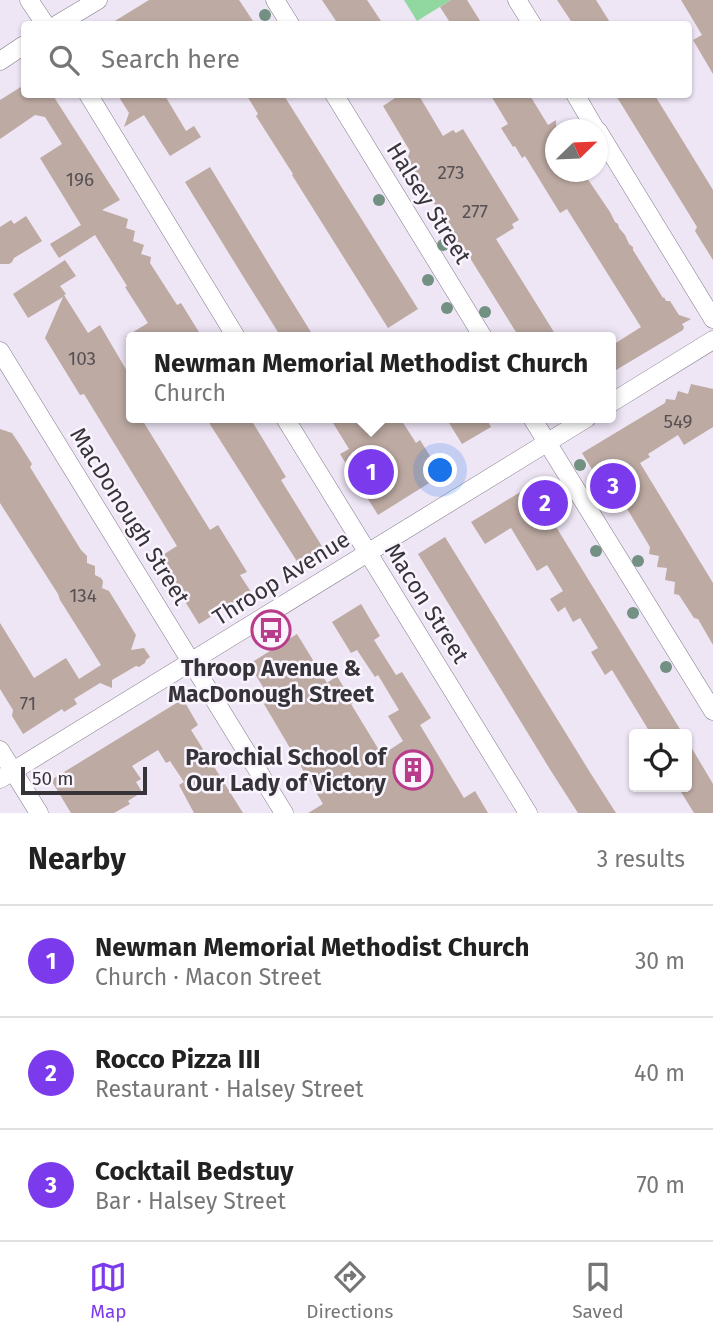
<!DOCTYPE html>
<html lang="en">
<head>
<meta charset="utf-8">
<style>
  body { margin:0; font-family:"Fira Sans",sans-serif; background:#f6f6f6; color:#222 }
  .controls { position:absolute; right:21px; bottom:21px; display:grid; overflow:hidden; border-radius:7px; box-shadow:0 2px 5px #0004 }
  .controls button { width:63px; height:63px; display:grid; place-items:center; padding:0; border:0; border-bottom:2px solid #e0e0e0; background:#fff; color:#222; font:35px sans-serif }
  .compass { position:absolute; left:545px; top:119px; width:63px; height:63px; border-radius:50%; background:#fff; box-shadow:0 2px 5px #0004; rotate:67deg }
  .scale { position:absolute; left:21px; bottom:18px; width:126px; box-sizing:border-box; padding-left:7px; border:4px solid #363339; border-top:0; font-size:19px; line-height:24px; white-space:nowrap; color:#363339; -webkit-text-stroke:5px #f9f4fe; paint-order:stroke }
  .you { position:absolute; left:441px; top:471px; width:24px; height:24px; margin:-18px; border:5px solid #fff; border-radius:50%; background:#1a73e8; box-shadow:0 0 0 10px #1a73e833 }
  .badge { display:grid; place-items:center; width:46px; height:46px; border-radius:50%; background:#7c3aed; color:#fff; font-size:23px; font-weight:700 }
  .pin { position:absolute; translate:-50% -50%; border:4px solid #fff; box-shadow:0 2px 7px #0006 }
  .popup { position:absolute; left:126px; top:332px; width:490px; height:91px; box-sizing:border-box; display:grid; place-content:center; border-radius:7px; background:#fff; filter:drop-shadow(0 2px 5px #0005); font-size:23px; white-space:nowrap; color:#767676 }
  .popup b { font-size:26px; color:#222 }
  .popup::after { content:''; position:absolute; left:50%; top:100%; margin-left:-14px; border:14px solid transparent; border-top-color:#fff }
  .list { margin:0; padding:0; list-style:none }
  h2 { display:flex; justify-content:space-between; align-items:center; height:91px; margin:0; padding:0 28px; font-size:30px }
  h2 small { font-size:23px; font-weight:400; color:#767676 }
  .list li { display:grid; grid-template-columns:46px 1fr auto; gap:21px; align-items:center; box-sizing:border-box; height:112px; padding:0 28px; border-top:2px solid #e0e0e0 }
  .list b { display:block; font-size:26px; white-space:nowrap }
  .list p { margin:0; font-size:23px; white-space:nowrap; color:#767676 }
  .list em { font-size:23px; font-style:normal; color:#767676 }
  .icon { flex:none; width:38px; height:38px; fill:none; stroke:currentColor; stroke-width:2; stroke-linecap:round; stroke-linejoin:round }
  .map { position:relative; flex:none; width:713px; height:813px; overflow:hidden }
  .search { position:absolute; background:#fff; box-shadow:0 2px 5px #0004; left:21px; right:21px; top:21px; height:77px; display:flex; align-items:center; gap:18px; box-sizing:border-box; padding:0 24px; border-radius:7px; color:#767676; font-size:26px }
  .sheet { height:427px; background:#fff }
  nav { display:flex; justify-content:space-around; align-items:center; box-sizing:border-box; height:98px; border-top:2px solid #e0e0e0; background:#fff; font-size:19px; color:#767676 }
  nav a { display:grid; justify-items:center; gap:4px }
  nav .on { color:#7c3aed }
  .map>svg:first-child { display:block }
  .green { fill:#90d89f }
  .building { fill:#bdaaa3 }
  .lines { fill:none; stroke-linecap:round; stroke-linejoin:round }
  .minor-casing { stroke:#817988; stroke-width:19 }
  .minor { stroke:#fff; stroke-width:18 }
  .tree { fill:#729182 }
  .labels { text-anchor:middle; stroke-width:5; stroke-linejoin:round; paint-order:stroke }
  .number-label { font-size:19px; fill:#585154 }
  .street-label { font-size:23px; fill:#363339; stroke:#f9f4fe }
  .poi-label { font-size:23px; font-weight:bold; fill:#363339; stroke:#f9f4fe }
</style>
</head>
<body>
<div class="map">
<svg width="713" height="813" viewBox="0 0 713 813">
  <rect width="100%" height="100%" fill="#eee5f5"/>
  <!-- green -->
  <path class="green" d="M 404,0 L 451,0 L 417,21 Z"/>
  <!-- building -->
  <g class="building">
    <path d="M 149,0 L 239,0 L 255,24 L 110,24 Z"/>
    <path d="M 322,0 L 367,0 L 383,24 L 338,24 Z"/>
    <path d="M 451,0 L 467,0 L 482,24 L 451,24 L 440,7 Z"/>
    <path d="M 557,0 L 596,0 L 611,24 L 573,24 Z"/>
    <path d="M 681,0 L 713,0 L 713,74 L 693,40 L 702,35 Z"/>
    <path d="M 24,85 L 24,94 L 52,94 L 120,200 L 102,210 L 128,219 L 126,228 L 135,231 L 133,241 L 144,245 L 141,254 L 151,257 L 150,263 L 177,305 L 181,303 L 202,337 L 125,337 L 148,323 L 125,287 L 127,286 L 95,235 L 59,258 L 50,244 L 81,225 L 40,158 L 62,144 L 45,117 L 35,115 L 0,139 L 0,100 Z"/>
    <path d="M 117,94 L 164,94 L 186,131 L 194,126 L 201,137 L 170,156 L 144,115 L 124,127 L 129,113 Z"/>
    <path d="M 246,94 L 283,94 L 418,309 L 388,328 L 292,175 L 293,174 L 256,116 L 258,114 Z"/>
    <path d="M 401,94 L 418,94 L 443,136 L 453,130 L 456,133 L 463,129 L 519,220 L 512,224 L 514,228 L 496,239 L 557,337 L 519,337 L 470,258 L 463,254 L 462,246 L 456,242 L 455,236 L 452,234 L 449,225 L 445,223 L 439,215 L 437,206 L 433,203 L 430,197 L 427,195 L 426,187 L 420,183 L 415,174 L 413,167 L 406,163 L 410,151 L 383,106 Z"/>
    <path d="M 490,94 L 529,94 L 548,125 L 556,120 L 556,172 L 583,172 L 610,212 L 615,222 L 618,224 L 619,228 L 625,235 L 629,244 L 633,247 L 633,250 L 663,298 L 664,297 L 666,301 L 670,301 L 679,315 L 691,319 L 682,324 L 684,327 L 683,330 L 611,373 L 611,346 L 641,327 L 567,209 L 560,213 L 525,156 L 522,158 L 515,146 L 513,147 L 501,128 L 508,124 Z"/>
    <path d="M 615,94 L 654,94 L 713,190 L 713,260 L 695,231 L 697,227 Z"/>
    <path d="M 210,167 L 270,266 L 314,337 L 281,337 L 241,273 L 185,182 Z"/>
    <path d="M 26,216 L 42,241 L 14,258 L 12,262 L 9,264 L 0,264 L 0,227 L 11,220 L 14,224 Z"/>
    <path d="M 65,260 L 76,276 L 60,286 L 66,294 L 64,295 L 88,333 L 100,325 L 131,378 L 131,418 L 141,418 L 210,530 L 218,525 L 247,572 L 240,575 L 251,592 L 199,624 L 158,558 L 177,546 L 84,394 L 80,395 L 45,338 L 63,297 L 28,318 L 13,294 Z"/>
    <path d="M 691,384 L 713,389 L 713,427 L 684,445 L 678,435 L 648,454 L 650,457 L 640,463 L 713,583 L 713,645 L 698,619 L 694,618 L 679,595 L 674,594 L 675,582 L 665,580 L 667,568 L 657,567 L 659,556 L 649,554 L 650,547 L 623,502 L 615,507 L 582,453 L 665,403 L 666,399 L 675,400 L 678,391 L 688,394 Z"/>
    <path d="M 206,418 L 250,418 L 286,477 L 281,480 L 323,548 L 298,563 Z"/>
    <path d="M 330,418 L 400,418 L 416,443 L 420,440 L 442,475 L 378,515 L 340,454 L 349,449 Z"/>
    <path d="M 446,418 L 486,418 L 491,427 L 462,444 Z"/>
    <path d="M 0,429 L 12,433 L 20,445 L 32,464 L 30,467 L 81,550 L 87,556 L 87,563 L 95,566 L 95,575 L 101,578 L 103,581 L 102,588 L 109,591 L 136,635 L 131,650 L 144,648 L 150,657 L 146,660 L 145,663 L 139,667 L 136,666 L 112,680 L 112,688 L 100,683 L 74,699 L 77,704 L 64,712 L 62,709 L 23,734 L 12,716 L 13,710 L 0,689 L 0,623 L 34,678 L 66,658 L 79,679 L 101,665 L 60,600 L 58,594 L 0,503 Z"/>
    <path d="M 537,482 L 549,502 L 550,517 L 683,734 L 651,734 L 612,670 L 605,675 L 591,652 L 598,648 L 580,618 L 573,622 L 565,607 L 558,612 L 550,599 L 563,591 L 547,565 L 537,571 L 511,528 L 485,544 L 471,522 Z"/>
    <path d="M 445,537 L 591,774 L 616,813 L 578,813 L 551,771 L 418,554 Z"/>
    <path d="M 361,604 L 380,636 L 374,640 L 396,675 L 402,672 L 431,718 L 420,725 L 464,798 L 475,791 L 488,813 L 308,813 L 323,804 L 264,704 L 271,700 L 249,664 L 297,634 L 327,683 L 337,676 L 353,703 L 351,704 L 382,755 L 403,741 L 388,716 L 399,710 L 378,675 L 375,677 L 357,650 L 351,653 L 332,622 Z"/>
    <path d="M 183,699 L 198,725 L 191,730 L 243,813 L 194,813 L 179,785 L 184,782 L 170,761 L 166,763 L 158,750 L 132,766 L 141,779 L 136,782 L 142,792 L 128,801 L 130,804 L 114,813 L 71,813 L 51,780 Z"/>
    <path d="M 687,740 L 713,784 L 713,813 L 694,813 L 678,787 L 687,787 Z"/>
  </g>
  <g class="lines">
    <!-- minor casing -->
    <g class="minor-casing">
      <g id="minor">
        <path d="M 29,0 L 45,24"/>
        <path d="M 275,0 L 290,24"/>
        <path d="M 517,0 L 532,24"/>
        <path d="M 58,24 L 98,0"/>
        <path d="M 0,61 L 24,45"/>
        <path d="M 88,94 L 236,337"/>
        <path d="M 334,94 L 483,337"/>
        <path d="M 575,94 L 596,130"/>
        <path d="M 598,131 L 713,319"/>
        <path d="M 0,351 L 284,813"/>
        <path d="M 611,403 L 713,340"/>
        <path d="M 285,418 L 528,813"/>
        <path d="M 532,418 L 713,711"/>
        <path d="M 0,750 L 39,813"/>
        <path d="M 0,779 L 587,418"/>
      </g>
    </g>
    <!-- minor -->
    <use href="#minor" class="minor"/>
  </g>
  <!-- trees -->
  <g class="tree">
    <circle cx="265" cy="15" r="6"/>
    <circle cx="379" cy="200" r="6"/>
    <circle cx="443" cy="245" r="6"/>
    <circle cx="428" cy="280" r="6"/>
    <circle cx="447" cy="308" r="6"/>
    <circle cx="485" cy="312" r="6"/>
    <circle cx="580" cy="465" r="6"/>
    <circle cx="560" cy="491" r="6"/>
    <circle cx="596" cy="551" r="6"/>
    <circle cx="638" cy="561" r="6"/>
    <circle cx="633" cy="613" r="6"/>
    <circle cx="666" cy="667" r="6"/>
  </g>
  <!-- icons -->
  <defs>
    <g id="bus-ring" transform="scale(2.0125)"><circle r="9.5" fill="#f9f4fe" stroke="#b93c8b" stroke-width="1.5"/><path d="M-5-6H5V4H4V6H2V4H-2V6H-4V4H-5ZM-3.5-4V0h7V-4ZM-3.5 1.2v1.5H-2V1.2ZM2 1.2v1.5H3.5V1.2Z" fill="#b93c8b"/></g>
    <g id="building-ring" transform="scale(2.0125)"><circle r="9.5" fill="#f9f4fe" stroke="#b93c8b" stroke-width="1.5"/><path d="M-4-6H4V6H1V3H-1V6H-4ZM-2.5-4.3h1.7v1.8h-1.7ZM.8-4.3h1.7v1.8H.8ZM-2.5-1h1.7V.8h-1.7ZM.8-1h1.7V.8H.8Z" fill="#b93c8b"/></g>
  </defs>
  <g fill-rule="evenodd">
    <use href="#bus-ring" x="271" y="630"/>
    <use href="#building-ring" x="413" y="770"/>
  </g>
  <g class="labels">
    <!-- number labels -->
    <g class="number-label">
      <text x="451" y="179">273</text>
      <text x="80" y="186">196</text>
      <text x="475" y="218">277</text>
      <text x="82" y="365">103</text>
      <text x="678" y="428">549</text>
      <text x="83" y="602">134</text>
      <text x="28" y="710">71</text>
    </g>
    <!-- street labels -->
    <g class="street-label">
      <text transform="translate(429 203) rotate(58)" y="8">Halsey Street</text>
      <text transform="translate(130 516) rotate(58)" y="8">MacDonough Street</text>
      <text transform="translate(281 578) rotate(-32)" y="8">Throop Avenue</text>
      <text transform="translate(427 603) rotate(58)" y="8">Macon Street</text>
    </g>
    <!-- poi labels -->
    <g class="poi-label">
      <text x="271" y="676">Throop Avenue &amp;<tspan x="271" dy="26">MacDonough Street</tspan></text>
      <text x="386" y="765" text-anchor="end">Parochial School of<tspan x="386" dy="26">Our Lady of Victory</tspan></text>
    </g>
  </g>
</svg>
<div class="controls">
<button><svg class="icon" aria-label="locate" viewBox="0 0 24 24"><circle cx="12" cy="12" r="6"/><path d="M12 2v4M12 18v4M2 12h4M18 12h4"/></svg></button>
</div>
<svg class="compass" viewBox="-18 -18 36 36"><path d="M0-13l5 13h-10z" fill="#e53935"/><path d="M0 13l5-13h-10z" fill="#767676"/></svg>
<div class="scale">50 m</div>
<div class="you"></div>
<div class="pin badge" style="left:371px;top:472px">1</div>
<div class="popup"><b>Newman Memorial Methodist Church</b>Church</div>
<div class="pin badge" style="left:545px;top:503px">2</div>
<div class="pin badge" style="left:613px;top:486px">3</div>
<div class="search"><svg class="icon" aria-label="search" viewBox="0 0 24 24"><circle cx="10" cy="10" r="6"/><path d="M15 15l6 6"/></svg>Search here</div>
</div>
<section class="sheet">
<h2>Nearby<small>3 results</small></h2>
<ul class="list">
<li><span class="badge">1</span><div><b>Newman Memorial Methodist Church</b><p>Church · Macon Street</p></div><em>30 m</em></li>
<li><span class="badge">2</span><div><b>Rocco Pizza III</b><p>Restaurant · Halsey Street</p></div><em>40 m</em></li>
<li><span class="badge">3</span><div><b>Cocktail Bedstuy</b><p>Bar · Halsey Street</p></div><em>70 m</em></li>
</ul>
</section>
<nav>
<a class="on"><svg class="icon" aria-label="map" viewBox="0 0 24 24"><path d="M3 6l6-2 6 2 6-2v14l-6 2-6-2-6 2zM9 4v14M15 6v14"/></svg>Map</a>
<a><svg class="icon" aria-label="directions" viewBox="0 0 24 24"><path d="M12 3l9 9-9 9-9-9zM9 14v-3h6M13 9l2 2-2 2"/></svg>Directions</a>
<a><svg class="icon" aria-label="saved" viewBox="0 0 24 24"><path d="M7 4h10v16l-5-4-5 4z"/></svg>Saved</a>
</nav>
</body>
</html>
